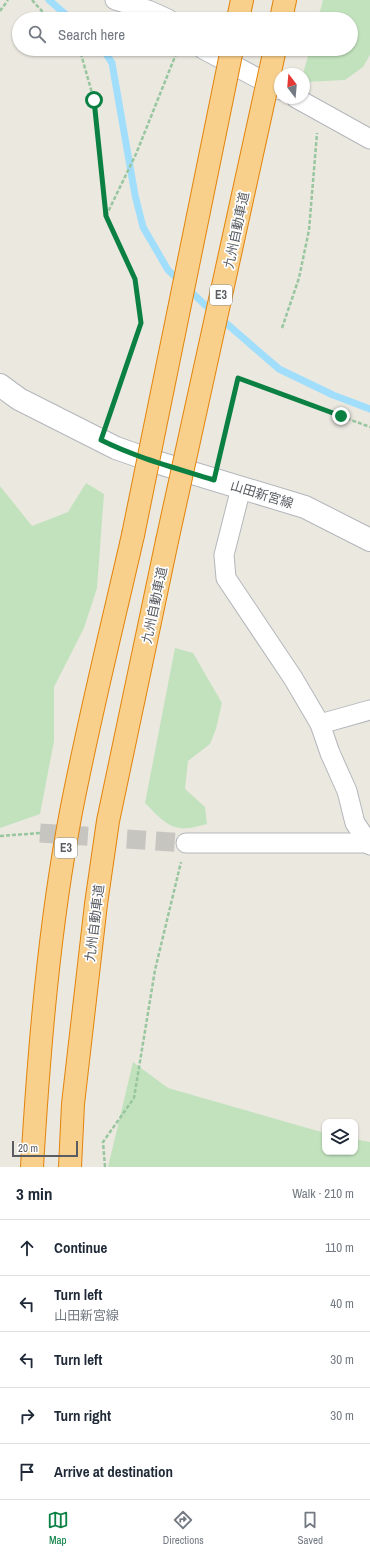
<!DOCTYPE html>
<html lang="en">
<head>
<meta charset="utf-8">
<style>
  body { margin:0; font-family:"Archivo Narrow","Noto Sans JP",sans-serif; background:#f2f2f3; color:#1f2937 }
  .controls { position:absolute; right:12px; bottom:12px; display:grid; overflow:hidden; border-radius:8px; box-shadow:0 1px 3px #0004 }
  .controls button { width:36px; height:36px; display:grid; place-items:center; padding:0; border:0; border-bottom:1px solid #e0e1e3; background:#fff; color:#1f2937; font:20px sans-serif }
  .compass { position:absolute; left:274px; top:68px; width:36px; height:36px; border-radius:50%; background:#fff; box-shadow:0 1px 3px #0004; rotate:344deg }
  .scale { position:absolute; left:12px; bottom:10px; width:66px; box-sizing:border-box; padding-left:4px; border:2px solid #595d61; border-top:0; font-size:11px; line-height:14px; white-space:nowrap; color:#595d61; -webkit-text-stroke:3px #fff; paint-order:stroke }
  .stop { position:absolute; width:12px; height:12px; margin:-9px; border:3px solid #0b8043; border-radius:50%; background:#fff }
  .stop.end { background:#0b8043; border-color:#fff; box-shadow:0 1px 4px #0008 }
  .list { margin:0; padding:0; list-style:none }
  h2 { display:flex; justify-content:space-between; align-items:center; height:52px; margin:0; padding:0 16px; font-size:17px }
  h2 small { font-size:13px; font-weight:400; color:#747a83 }
  .list li { display:grid; grid-template-columns:26px 1fr auto; gap:12px; align-items:center; box-sizing:border-box; height:56px; padding:0 16px; border-top:1px solid #e0e1e3 }
  .list b { display:block; font-size:15px; white-space:nowrap }
  .list p { margin:0; font-size:13px; white-space:nowrap; color:#747a83 }
  .list em { font-size:13px; font-style:normal; color:#747a83 }
  .icon { flex:none; width:22px; height:22px; fill:none; stroke:currentColor; stroke-width:2; stroke-linecap:round; stroke-linejoin:round }
  .map { position:relative; flex:none; width:370px; height:1167px; overflow:hidden }
  .search { position:absolute; background:#fff; box-shadow:0 1px 3px #0004; left:12px; right:12px; top:12px; height:44px; display:flex; align-items:center; gap:10px; box-sizing:border-box; padding:0 14px; border-radius:22px; color:#747a83; font-size:15px }
  .sheet { height:332px; background:#fff }
  nav { display:flex; justify-content:space-around; align-items:center; box-sizing:border-box; height:56px; border-top:1px solid #e0e1e3; background:#fff; font-size:11px; color:#747a83 }
  nav a { display:grid; justify-items:center; gap:2px }
  nav .on { color:#0b8043 }
  .map>svg:first-child { display:block }
  .green { fill:#c2e2bd }
  .lines { fill:none; stroke-linecap:round; stroke-linejoin:round }
  .stream { stroke:#a1defb; stroke-width:7 }
  .street-tunnel { stroke:#c6c5c0; stroke-width:19; stroke-dasharray:19 10; stroke-linecap:butt }
  .street-casing { stroke:#b3b7bb; stroke-width:21 }
  .secondary-casing { stroke:#b2b6bb; stroke-width:24 }
  .highway-casing { stroke:#e2840a; stroke-width:24 }
  .path { stroke:#98c69f; stroke-width:2.5; stroke-dasharray:4 2; stroke-linecap:butt }
  .street { stroke:#fff; stroke-width:19 }
  .secondary { stroke:#fff; stroke-width:22 }
  .highway { stroke:#f8cf8b; stroke-width:22 }
  .highway-bridge-casing { stroke:#e2840a; stroke-width:24; stroke-linecap:butt }
  .highway-bridge { stroke:#f8cf8b; stroke-width:22 }
  .route { stroke:#0b8043; stroke-width:5 }
  .labels { text-anchor:middle; stroke-width:3.5; stroke-linejoin:round; paint-order:stroke }
  .shield { fill:#fff; stroke:#8b8e90; stroke-width:1 }
  .shield-label { font-size:12px; font-weight:bold; fill:#595d61 }
  .street-label { font-size:13px; fill:#595d61; stroke:#fff }
</style>
</head>
<body>
<div class="map">
<svg width="370" height="1167" viewBox="0 0 370 1167">
  <rect width="100%" height="100%" fill="#ebe8e0"/>
  <!-- green -->
  <g class="green">
    <path d="M 323,0 L 370,0 L 370,55 L 363,67 L 345,80 L 304,82 L 303,74 L 310,49 L 351,49 L 351,19 L 318,19 Z"/>
    <path d="M 86,483 L 104,494 L 97,588 L 84,628 L 54,687 L 54,741 L 40,814 L 0,828 L 0,486 L 32,526 L 68,512 Z"/>
    <path d="M 175,648 L 193,653 L 222,703 L 216,729 L 210,744 L 188,761 L 185,789 L 205,807 L 207,824 C 173,834 168,826 145,803 Z"/>
    <path d="M 133,1062 L 168,1088 L 325,1133 L 325,1152 L 355,1152 L 355,1139 L 370,1142 L 370,1167 L 108,1167 Z"/>
  </g>
  <g class="lines">
    <!-- stream -->
    <g class="stream">
      <path d="M 49,0 L 71,19"/>
      <path d="M 103,49 L 112,63 L 135,195 L 143,227 L 168,270 L 204,304 L 279,369 L 333,395 L 370,409"/>
    </g>
    <!-- street-tunnel -->
    <path class="street-tunnel" d="M 40,833 L 186,843"/>
    <!-- street casing -->
    <g class="street-casing">
      <g id="street">
        <path d="M 115,0 L 148,10 L 168,19"/>
        <path d="M 203,49 L 280,90"/>
        <path d="M 296,98 L 370,139"/>
        <path d="M 241,488 L 224,555 L 226,578 L 293,678 L 320,724 L 330,753 L 347,791 L 355,823 L 370,845"/>
        <path d="M 320,724 L 370,710"/>
        <path d="M 186,843 L 367,843"/>
      </g>
    </g>
    <!-- secondary casing -->
    <g class="secondary-casing">
      <path id="secondary" d="M 0,385 L 19,399 L 116,448 L 156,462 L 305,507 L 370,540"/>
    </g>
    <!-- highway casing -->
    <g class="highway-casing">
      <g id="highway">
        <path d="M 238,19 L 242,0"/>
        <path d="M 281,19 L 285,0"/>
        <path d="M 32,1167 C 39,1049 49,928 71,812 C 89,719 112,627 133,535"/>
        <path d="M 70,1167 L 73,1104 L 96,904 L 108,821 L 167,541"/>
      </g>
    </g>
    <!-- path -->
    <g class="path">
      <path d="M 32,0 L 49,19"/>
      <path d="M 0,11 L 8,0"/>
      <path d="M 76,49 L 81,54 L 94,100 L 105,216 L 135,279 L 141,323 L 108,419"/>
      <path d="M 106,216 L 136,154 L 178,49"/>
      <path d="M 282,328 L 299,278 L 309,230 L 317,133"/>
      <path d="M 220,458 L 238,378 L 370,427"/>
      <path d="M 0,836 L 40,833"/>
      <path d="M 105,1167 L 103,1142 L 134,1098 L 155,970 L 181,862"/>
    </g>
    <!-- street -->
    <use href="#street" class="street"/>
    <!-- secondary -->
    <use href="#secondary" class="secondary"/>
    <!-- highway -->
    <use href="#highway" class="highway"/>
    <!-- highway-bridge casing -->
    <g class="highway-bridge-casing">
      <g id="highway-bridge">
        <path d="M 133,535 L 232,49"/>
        <path d="M 167,541 L 275,49"/>
      </g>
    </g>
    <!-- highway-bridge -->
    <use href="#highway-bridge" class="highway-bridge"/>
  </g>
  <g class="lines">
    <!-- route -->
    <path class="route" d="M 94,100 L 106,216 L 135,279 L 141,323 L 101,440 C 137,458 176,468 214,480 L 238,378 L 341,416"/>
  </g>
  <g class="labels">
    <!-- shield labels -->
    <g class="shield">
      <rect x="210" y="285" width="22" height="20" rx="3"/>
      <rect x="55" y="838" width="22" height="20" rx="3"/>
    </g>
    <g class="shield-label">
      <text x="221" y="299">E3</text>
      <text x="66" y="852">E3</text>
    </g>
    <!-- street labels -->
    <g class="street-label">
      <text transform="translate(236 230) rotate(-78)" y="5">九州自動車道</text>
      <text transform="translate(262 494) rotate(17)" y="5">山田新宮線</text>
      <text transform="translate(154 605) rotate(-78)" y="5">九州自動車道</text>
      <text transform="translate(94 923) rotate(-83)" y="5">九州自動車道</text>
    </g>
  </g>
</svg>
<div class="controls">
<button><svg class="icon" aria-label="layers" viewBox="0 0 24 24"><path d="M12 4l9 5-9 5-9-5zM3 14l9 5 9-5"/></svg></button>
</div>
<svg class="compass" viewBox="-18 -18 36 36"><path d="M0-13l5 13h-10z" fill="#e53935"/><path d="M0 13l5-13h-10z" fill="#747a83"/></svg>
<div class="scale">20 m</div>
<div class="stop" style="left:94px;top:100px"></div>
<div class="stop end" style="left:341px;top:416px"></div>
<div class="search"><svg class="icon" aria-label="search" viewBox="0 0 24 24"><circle cx="10" cy="10" r="6"/><path d="M15 15l6 6"/></svg>Search here</div>
</div>
<section class="sheet">
<h2>3 min<small>Walk · 210 m</small></h2>
<ul class="list">
<li><svg class="icon" aria-label="ahead" viewBox="0 0 24 24"><path d="M12 20V5M6 11l6-6 6 6"/></svg><div><b>Continue</b></div><em>110 m</em></li>
<li><svg class="icon" aria-label="left" viewBox="0 0 24 24"><path d="M17 20v-9H6M10 6l-5 5 5 5"/></svg><div><b>Turn left</b><p>山田新宮線</p></div><em>40 m</em></li>
<li><svg class="icon" aria-label="left" viewBox="0 0 24 24"><path d="M17 20v-9H6M10 6l-5 5 5 5"/></svg><div><b>Turn left</b></div><em>30 m</em></li>
<li><svg class="icon" aria-label="right" viewBox="0 0 24 24"><path d="M7 20v-9h11M14 6l5 5-5 5"/></svg><div><b>Turn right</b></div><em>30 m</em></li>
<li><svg class="icon" aria-label="arrive" viewBox="0 0 24 24"><path d="M6 21V4h12l-3 4 3 4H6"/></svg><div><b>Arrive at destination</b></div></li>
</ul>
</section>
<nav>
<a class="on"><svg class="icon" aria-label="map" viewBox="0 0 24 24"><path d="M3 6l6-2 6 2 6-2v14l-6 2-6-2-6 2zM9 4v14M15 6v14"/></svg>Map</a>
<a><svg class="icon" aria-label="directions" viewBox="0 0 24 24"><path d="M12 3l9 9-9 9-9-9zM9 14v-3h6M13 9l2 2-2 2"/></svg>Directions</a>
<a><svg class="icon" aria-label="saved" viewBox="0 0 24 24"><path d="M7 4h10v16l-5-4-5 4z"/></svg>Saved</a>
</nav>
</body>
</html>
